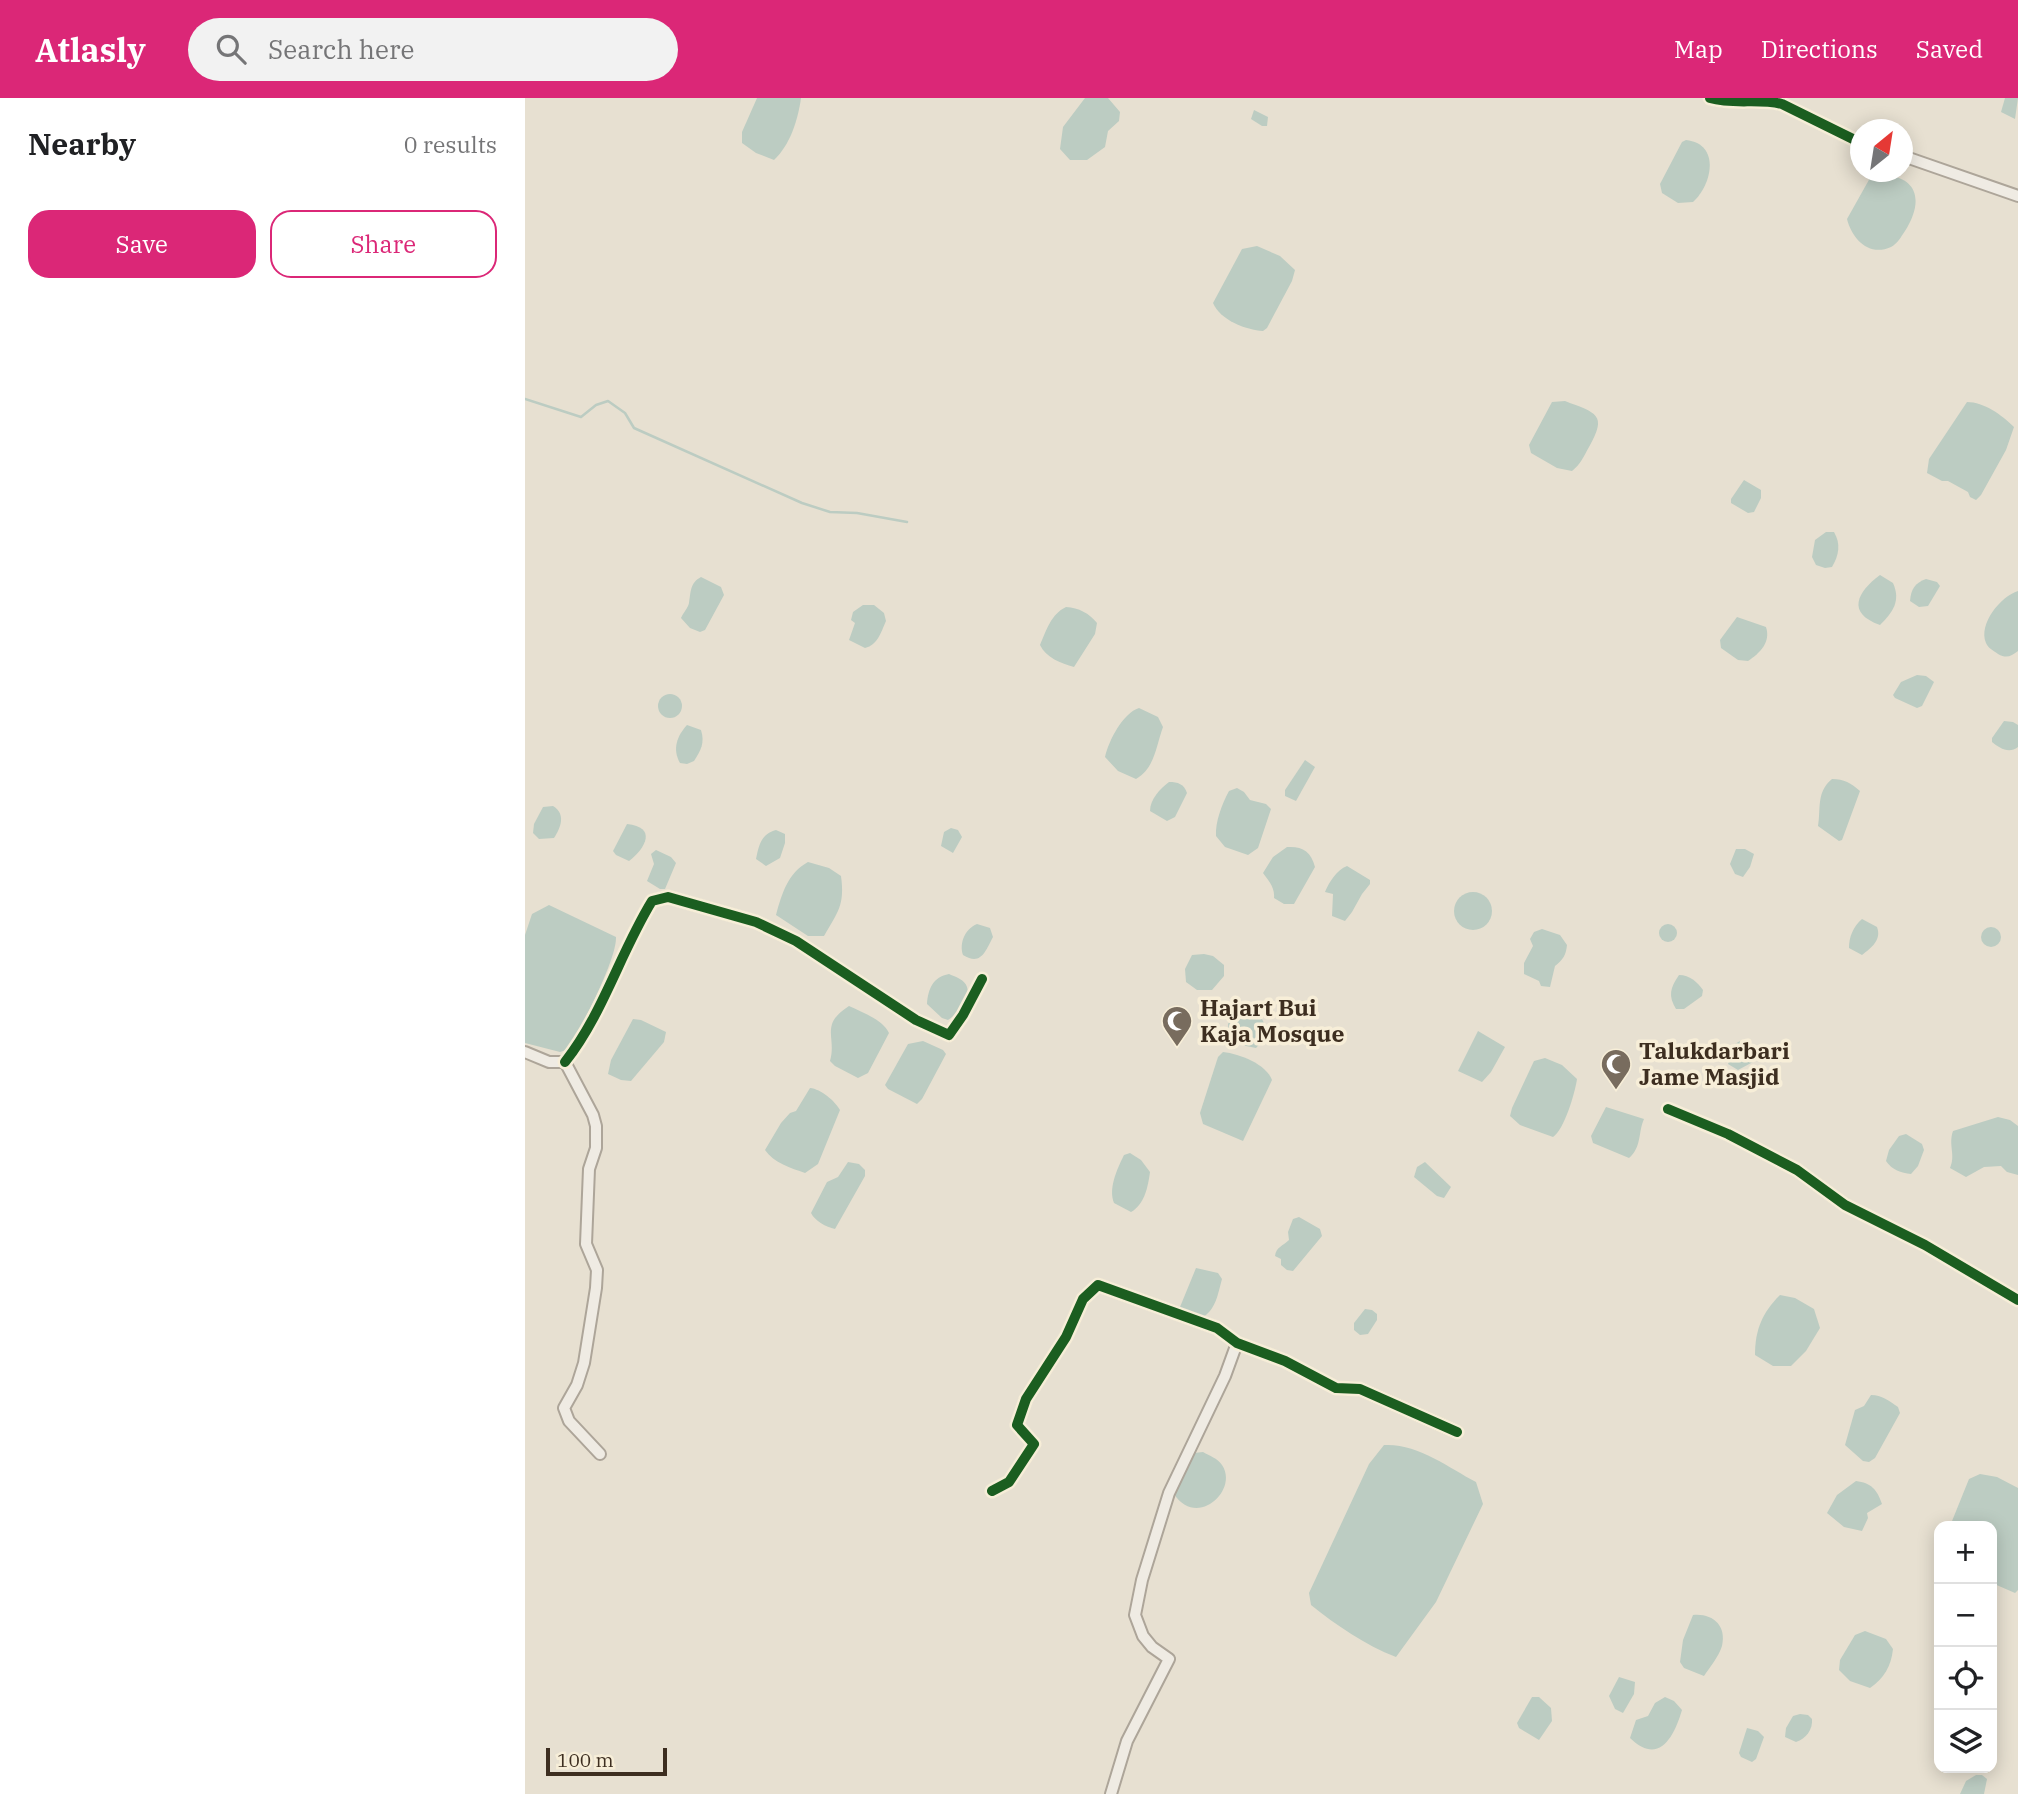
<!DOCTYPE html>
<html lang="en">
<head>
<meta charset="utf-8">
<style>
  body { margin:0; font-family:"IBM Plex Serif",serif; background:#f2f2f2; color:#202124 }
  .controls { position:absolute; right:21px; bottom:21px; display:grid; overflow:hidden; border-radius:14px; box-shadow:0 4px 18px #0003 }
  .controls button { width:63px; height:63px; display:grid; place-items:center; padding:0; border:0; border-bottom:2px solid #e0e0e0; background:#fff; color:#202124; font:35px sans-serif }
  .compass { position:absolute; left:1325px; top:21px; width:63px; height:63px; border-radius:50%; background:#fff; box-shadow:0 4px 18px #0003; rotate:30deg }
  .scale { position:absolute; left:21px; bottom:18px; width:121px; box-sizing:border-box; padding-left:7px; border:4px solid #3d2e20; border-top:0; font-size:19px; line-height:24px; white-space:nowrap; color:#3d2e20; -webkit-text-stroke:5px #f7eed8; paint-order:stroke }
  .list { margin:0; padding:0; list-style:none }
  h2 { display:flex; justify-content:space-between; align-items:center; height:91px; margin:0; padding:0 28px; font-size:30px }
  h2 small { font-size:23px; font-weight:400; color:#757577 }
  .actions { display:flex; gap:14px; padding:21px 28px }
  .actions a { flex:1; padding:16px 0; border:2px solid #db2777; border-radius:21px; text-align:center; font-size:24px; color:#db2777 }
  .actions .main { background:#db2777; color:#fff }
  .icon { flex:none; width:38px; height:38px; fill:none; stroke:currentColor; stroke-width:2; stroke-linecap:round; stroke-linejoin:round }
  .map { position:relative; flex:none; width:1493px; height:1696px; overflow:hidden }
  header { display:flex; align-items:center; gap:42px; box-sizing:border-box; height:98px; padding:0 35px; background:#db2777; color:#fff }
  header strong { font-size:33px }
  nav { display:flex; gap:38px; margin-inline-start:auto; font-size:24px }
  .search { width:490px; height:63px; background:#f2f2f2; display:flex; align-items:center; gap:18px; box-sizing:border-box; padding:0 24px; border-radius:38px; color:#757577; font-size:26px }
  main { display:flex }
  aside { flex:1; background:#fff }
  .map>svg:first-child { display:block }
  .water { fill:#bcccc2 }
  .lines { fill:none; stroke-linecap:round; stroke-linejoin:round }
  .stream { stroke:#bcccc2; stroke-width:2.5 }
  .minor-casing { stroke:#ada599; stroke-width:14 }
  .minor { stroke:#efebe3; stroke-width:10 }
  .cycleway-casing { stroke:#f7eed8; stroke-width:15 }
  .cycleway { stroke:#1b5e20; stroke-width:10 }
  .labels { text-anchor:middle; stroke-width:7; stroke-linejoin:round; paint-order:stroke }
  .poi-label { font-size:23px; font-weight:bold; fill:#3d2e20; stroke:#f7eed8; text-anchor:start }
</style>
</head>
<body>
<header>
<strong>Atlasly</strong>
<div class="search"><svg class="icon" aria-label="search" viewBox="0 0 24 24"><circle cx="10" cy="10" r="6"/><path d="M15 15l6 6"/></svg>Search here</div>
<nav><a>Map</a><a>Directions</a><a>Saved</a></nav>
</header>
<main>
<aside>
<h2>Nearby<small>0 results</small></h2>
<ul class="list">
</ul>
<div class="actions"><a class="main">Save</a><a>Share</a></div>
</aside>
<div class="map">
<svg width="1493" height="1696" viewBox="0 0 1493 1696">
  <rect width="100%" height="100%" fill="#e7e0d1"/>
  <!-- water -->
  <g class="water">
    <path d="M 232,0 L 276,0 C 273,22 265,47 249,62 L 231,55 L 217,45 L 217,34 Z"/>
    <path d="M 560,0 L 583,0 L 595,14 L 594,23 L 583,33 L 580,49 L 562,62 L 545,62 L 535,51 L 538,29 Z"/>
    <path d="M 1480,0 L 1493,0 L 1490,21 L 1476,14 Z"/>
    <path d="M 729,12 L 743,19 L 742,28 L 737,28 L 726,21 Z"/>
    <path d="M 1161,42 C 1196,46 1187,87 1168,104 L 1153,105 L 1137,95 L 1135,86 L 1157,44 Z"/>
    <path d="M 1361,77 C 1397,81 1396,108 1380,133 C 1376,139 1372,146 1366,149 C 1344,159 1327,141 1322,121 L 1345,80 Z"/>
    <path d="M 732,148 L 755,158 L 770,172 L 767,183 L 742,230 L 738,233 C 721,232 695,222 688,205 L 717,151 Z"/>
    <path d="M 1040,303 C 1071,315 1083,316 1064,349 C 1059,358 1055,367 1047,373 L 1032,370 L 1006,355 L 1004,347 L 1027,304 Z"/>
    <path d="M 1442,304 C 1459,304 1477,317 1489,329 L 1481,352 L 1456,397 L 1451,402 L 1445,399 L 1443,394 L 1423,383 L 1417,383 L 1402,375 L 1404,361 Z"/>
    <path d="M 1219,382 L 1236,392 L 1236,400 L 1229,414 L 1223,415 L 1206,405 L 1206,401 Z"/>
    <path d="M 1301,434 L 1309,434 C 1316,446 1314,457 1307,469 L 1300,470 L 1291,467 L 1287,459 L 1290,442 Z"/>
    <path d="M 1355,477 L 1368,485 C 1376,503 1368,514 1355,527 C 1321,515 1332,494 1355,477 Z"/>
    <path d="M 176,479 L 196,489 L 199,497 L 180,532 L 175,534 L 165,530 L 156,520 C 158,515 163,510 164,505 C 166,493 165,485 176,479 Z"/>
    <path d="M 1401,481 L 1412,484 L 1415,488 L 1403,508 L 1394,509 L 1385,503 C 1386,491 1390,485 1401,481 Z"/>
    <path d="M 1493,493 L 1493,553 C 1486,558 1482,561 1473,556 C 1469,553 1463,550 1461,545 C 1453,526 1476,498 1493,493 Z"/>
    <path d="M 338,507 L 349,507 L 359,515 L 361,523 C 356,534 353,547 340,550 L 324,542 L 330,525 L 326,522 L 328,514 Z"/>
    <path d="M 541,509 C 554,510 564,515 572,525 L 570,536 L 549,569 C 536,565 521,560 515,547 C 521,533 526,516 541,509 Z"/>
    <path d="M 1212,519 L 1241,529 C 1246,544 1235,555 1223,563 L 1213,562 L 1196,550 L 1195,542 Z"/>
    <path d="M 1392,577 L 1401,578 L 1409,584 L 1397,608 L 1392,610 L 1370,600 L 1368,597 L 1376,584 Z"/>
    <circle cx="145" cy="608" r="12"/>
    <path d="M 614,610 L 633,619 L 638,629 C 631,648 630,670 611,681 L 593,673 L 580,659 C 584,642 598,615 614,610 Z"/>
    <path d="M 1479,623 L 1488,624 L 1493,627 L 1493,649 C 1484,656 1474,650 1467,644 L 1467,640 Z"/>
    <path d="M 162,627 L 176,632 C 180,645 176,652 169,663 L 162,666 L 155,665 C 147,651 152,638 162,627 Z"/>
    <path d="M 780,662 L 790,669 L 771,703 L 760,698 L 760,692 Z"/>
    <path d="M 1307,681 C 1319,681 1326,685 1335,693 L 1317,742 L 1314,743 L 1293,728 C 1296,711 1291,694 1307,681 Z"/>
    <path d="M 644,684 C 653,684 659,686 662,695 L 650,719 L 642,723 L 625,713 C 625,701 635,691 644,684 Z"/>
    <path d="M 712,690 L 719,694 L 725,702 L 741,706 L 746,711 L 733,750 L 723,757 L 700,749 L 691,738 C 690,724 697,706 704,693 Z"/>
    <path d="M 28,708 C 41,716 36,729 29,740 L 14,741 L 8,735 L 9,726 L 18,709 Z"/>
    <path d="M 102,726 C 132,729 121,750 104,763 L 91,757 L 88,753 Z"/>
    <path d="M 426,730 L 433,732 L 437,739 L 428,755 L 416,748 L 419,734 Z"/>
    <path d="M 251,732 L 260,736 L 260,745 L 255,760 L 241,768 L 231,761 C 234,747 236,736 251,732 Z"/>
    <path d="M 762,749 C 777,748 786,753 790,769 L 769,806 L 759,806 L 749,800 C 750,790 744,783 738,775 L 748,759 Z"/>
    <path d="M 1211,751 L 1220,751 L 1229,756 L 1225,769 L 1218,779 L 1210,776 L 1205,766 Z"/>
    <path d="M 131,752 L 146,759 L 151,765 L 140,791 L 135,791 L 122,783 L 129,766 L 126,756 Z"/>
    <path d="M 283,764 L 304,770 L 316,778 C 320,807 313,814 299,838 L 283,838 L 251,817 C 257,795 263,775 283,764 Z"/>
    <path d="M 822,768 L 845,782 L 845,786 L 837,796 L 827,814 L 820,823 L 807,818 L 808,796 L 800,794 C 804,784 812,772 822,768 Z"/>
    <circle cx="948" cy="813" r="19"/>
    <path d="M 24,807 L 91,839 C 92,861 56,929 44,951 L 35,954 L 0,945 L 0,837 L 7,816 Z"/>
    <path d="M 1337,821 L 1352,829 C 1357,842 1346,850 1337,857 L 1324,850 C 1324,839 1328,829 1337,821 Z"/>
    <path d="M 452,826 L 465,830 L 468,839 C 460,854 456,868 438,857 C 434,845 440,831 452,826 Z"/>
    <circle cx="1143" cy="835" r="9"/>
    <circle cx="1466" cy="839" r="10"/>
    <path d="M 1017,831 L 1035,837 L 1042,847 C 1041,857 1038,862 1030,868 L 1025,889 L 1016,888 L 1014,883 L 999,876 L 999,865 L 1008,848 L 1005,841 L 1009,834 Z"/>
    <path d="M 679,856 L 688,858 L 699,867 L 699,878 L 687,892 L 672,892 L 661,884 L 660,871 L 667,857 Z"/>
    <path d="M 424,876 C 431,879 440,882 442,889 C 446,901 431,917 423,922 L 417,920 L 402,906 C 403,891 408,879 424,876 Z"/>
    <path d="M 1154,877 C 1165,877 1172,884 1178,892 L 1177,898 L 1159,911 L 1151,911 C 1143,898 1145,890 1154,877 Z"/>
    <path d="M 324,908 C 337,914 358,922 364,935 L 343,975 L 333,980 L 310,968 L 305,963 C 312,939 294,927 324,908 Z"/>
    <path d="M 725,909 L 734,915 L 740,927 L 733,937 L 738,942 L 731,950 L 721,948 L 704,939 L 703,926 L 713,910 Z"/>
    <path d="M 108,921 L 116,922 L 141,934 L 139,944 L 106,983 L 96,982 L 83,976 L 86,962 Z"/>
    <path d="M 953,933 L 980,949 L 966,974 L 957,984 L 933,973 Z"/>
    <path d="M 398,943 L 418,952 L 421,956 L 397,1001 L 392,1006 L 363,991 L 360,987 L 383,946 Z"/>
    <path d="M 1215,943 L 1228,951 L 1228,964 L 1213,972 L 1203,966 L 1210,946 Z"/>
    <path d="M 698,954 C 715,956 741,966 747,982 L 718,1043 L 678,1026 L 675,1015 L 693,959 Z"/>
    <path d="M 1020,960 L 1037,967 L 1052,981 C 1050,995 1039,1032 1028,1039 L 995,1027 L 985,1018 L 987,1010 L 1009,963 Z"/>
    <path d="M 285,990 C 296,991 310,1003 315,1012 L 293,1066 L 280,1075 C 266,1070 249,1065 240,1052 L 256,1025 L 265,1015 L 271,1013 Z"/>
    <path d="M 1081,1009 L 1119,1021 C 1113,1034 1117,1049 1104,1060 L 1068,1045 L 1066,1038 Z"/>
    <path d="M 1473,1019 L 1485,1022 L 1493,1028 L 1493,1077 L 1482,1074 L 1476,1068 L 1459,1069 L 1441,1079 L 1425,1070 C 1431,1057 1423,1047 1428,1033 Z"/>
    <path d="M 1381,1036 L 1397,1046 L 1399,1052 L 1393,1068 L 1386,1076 C 1376,1075 1367,1072 1361,1063 L 1364,1052 L 1374,1038 Z"/>
    <path d="M 605,1055 L 616,1062 L 625,1074 C 623,1088 620,1106 606,1114 L 589,1105 C 583,1091 592,1071 599,1057 Z"/>
    <path d="M 323,1064 L 334,1066 L 340,1072 L 340,1078 L 310,1131 C 301,1129 290,1123 286,1115 L 302,1084 L 313,1079 Z"/>
    <path d="M 900,1064 L 926,1089 L 919,1100 L 912,1098 L 889,1079 L 892,1069 Z"/>
    <path d="M 774,1119 L 795,1131 L 797,1138 L 768,1173 L 762,1172 L 756,1167 L 756,1161 L 750,1158 C 751,1149 758,1148 764,1142 L 763,1134 L 768,1121 Z"/>
    <path d="M 671,1170 L 693,1175 L 697,1181 C 693,1195 691,1213 676,1220 L 662,1216 L 655,1209 Z"/>
    <path d="M 1255,1197 L 1270,1200 L 1289,1211 L 1295,1230 L 1281,1253 L 1266,1268 L 1248,1268 L 1230,1257 C 1230,1232 1237,1215 1255,1197 Z"/>
    <path d="M 840,1211 L 847,1212 L 852,1216 L 852,1222 L 843,1236 L 835,1237 L 829,1232 L 829,1225 Z"/>
    <path d="M 1346,1297 C 1357,1297 1364,1303 1373,1309 L 1375,1315 L 1350,1360 L 1344,1364 L 1338,1363 L 1320,1347 L 1330,1312 L 1339,1308 Z"/>
    <path d="M 859,1347 C 892,1345 923,1369 951,1384 L 958,1406 L 911,1504 L 871,1559 C 840,1547 811,1527 786,1507 L 784,1495 L 844,1366 Z"/>
    <path d="M 678,1354 C 685,1358 692,1360 697,1367 C 714,1392 672,1431 649,1396 L 669,1355 Z"/>
    <path d="M 1455,1376 L 1472,1379 L 1493,1390 L 1493,1492 L 1490,1495 L 1467,1485 L 1467,1428 L 1425,1428 L 1444,1381 Z"/>
    <path d="M 1331,1383 C 1346,1385 1352,1391 1357,1406 L 1342,1415 L 1343,1420 L 1337,1433 L 1319,1429 L 1302,1415 L 1312,1397 Z"/>
    <path d="M 1168,1517 C 1187,1515 1202,1527 1197,1548 C 1194,1558 1185,1569 1179,1578 L 1159,1570 L 1155,1564 L 1158,1542 Z"/>
    <path d="M 1340,1533 L 1361,1541 L 1368,1551 C 1366,1569 1359,1580 1345,1590 L 1325,1583 L 1314,1572 L 1315,1562 L 1330,1537 Z"/>
    <path d="M 1094,1579 L 1110,1584 L 1109,1596 L 1098,1615 L 1090,1611 L 1084,1598 Z"/>
    <path d="M 1007,1599 L 1014,1599 L 1026,1610 L 1027,1623 L 1014,1642 L 994,1630 L 992,1625 Z"/>
    <path d="M 1140,1599 L 1149,1603 L 1157,1612 C 1149,1639 1134,1668 1105,1640 L 1111,1622 L 1123,1618 L 1130,1605 Z"/>
    <path d="M 1275,1616 L 1283,1617 L 1287,1621 C 1288,1631 1281,1641 1271,1644 L 1260,1639 L 1261,1630 L 1268,1618 Z"/>
    <path d="M 1222,1630 L 1233,1633 L 1239,1639 L 1231,1661 L 1227,1664 L 1216,1659 L 1214,1655 Z"/>
    <path d="M 1451,1677 L 1457,1677 L 1462,1681 L 1459,1696 L 1435,1696 L 1441,1683 Z"/>
  </g>
  <g class="lines">
    <!-- stream -->
    <path class="stream" d="M 0,301 L 56,319 L 71,307 L 83,303 L 100,315 L 109,330 L 277,405 L 305,414 L 332,415 L 382,424"/>
    <!-- minor casing -->
    <g class="minor-casing">
      <g id="minor">
        <path d="M 1185,0 C 1209,7 1233,0 1257,6 L 1336,45"/>
        <path d="M 1378,58 L 1493,98"/>
        <path d="M 0,954 L 24,964 L 40,964 L 68,1017 L 71,1028 L 71,1050 L 64,1071 L 61,1146 L 72,1172 L 71,1190 L 59,1265 L 52,1287 L 39,1310 L 44,1323 L 75,1356"/>
        <path d="M 40,964 C 78,916 95,855 127,803 L 143,799 L 231,824 L 271,843 L 391,922 L 424,937 L 438,917 L 457,881"/>
        <path d="M 1143,1011 L 1203,1036 L 1272,1072 L 1320,1107 L 1400,1147 L 1493,1202"/>
        <path d="M 467,1393 L 484,1384 L 509,1346 L 492,1327 L 501,1301 L 541,1239 L 558,1201 L 573,1187 L 692,1230 L 712,1245 L 760,1263 L 811,1290 L 835,1291 L 932,1334"/>
        <path d="M 586,1696 L 602,1643 L 644,1561 L 627,1549 L 618,1538 L 610,1517 L 617,1482 L 644,1395 L 700,1278 L 712,1245"/>
      </g>
    </g>
    <!-- minor -->
    <use href="#minor" class="minor"/>
    <!-- cycleway casing -->
    <g class="cycleway-casing">
      <g id="cycleway">
        <path d="M 1185,0 C 1209,7 1233,0 1257,6 L 1336,45"/>
        <path d="M 40,964 C 78,916 95,855 127,803 L 143,799 L 231,824 L 271,843 L 391,922 L 424,937 L 438,917 L 457,881"/>
        <path d="M 1143,1011 L 1203,1036 L 1272,1072 L 1320,1107 L 1400,1147 L 1493,1202"/>
        <path d="M 467,1393 L 484,1384 L 509,1346 L 492,1327 L 501,1301 L 541,1239 L 558,1201 L 573,1187 L 692,1230 L 712,1245 L 760,1263 L 811,1290 L 835,1291 L 932,1334"/>
      </g>
    </g>
    <!-- cycleway -->
    <use href="#cycleway" class="cycleway"/>
  </g>
  <!-- icons -->
  <defs>
    <g id="mosque-pin" transform="scale(1.575)"><path d="M0 17L-7.5 6A9.5 9.5 0 1 1 7.5 6Z" fill="#786c5e" stroke="#f7eed8"/><path d="M3.5-4.9A6 6 0 1 0 3.5 4.9A5 5 0 1 1 3.5-4.9Z" fill="#fff"/></g>
  </defs>
  <g fill-rule="evenodd">
    <use href="#mosque-pin" x="652" y="923"/>
    <use href="#mosque-pin" x="1091" y="966"/>
  </g>
  <g class="labels">
    <!-- poi labels -->
    <g class="poi-label">
      <text x="675" y="918">Hajart Bui<tspan x="675" dy="26">Kaja Mosque</tspan></text>
      <text x="1114" y="961">Talukdarbari<tspan x="1114" dy="26">Jame Masjid</tspan></text>
    </g>
  </g>
</svg>
<div class="controls">
<button>+</button>
<button>−</button>
<button><svg class="icon" aria-label="locate" viewBox="0 0 24 24"><circle cx="12" cy="12" r="6"/><path d="M12 2v4M12 18v4M2 12h4M18 12h4"/></svg></button>
<button><svg class="icon" aria-label="layers" viewBox="0 0 24 24"><path d="M12 4l9 5-9 5-9-5zM3 14l9 5 9-5"/></svg></button>
</div>
<svg class="compass" viewBox="-18 -18 36 36"><path d="M0-13l5 13h-10z" fill="#e53935"/><path d="M0 13l5-13h-10z" fill="#757577"/></svg>
<div class="scale">100 m</div>
</div>
</main>
</body>
</html>
